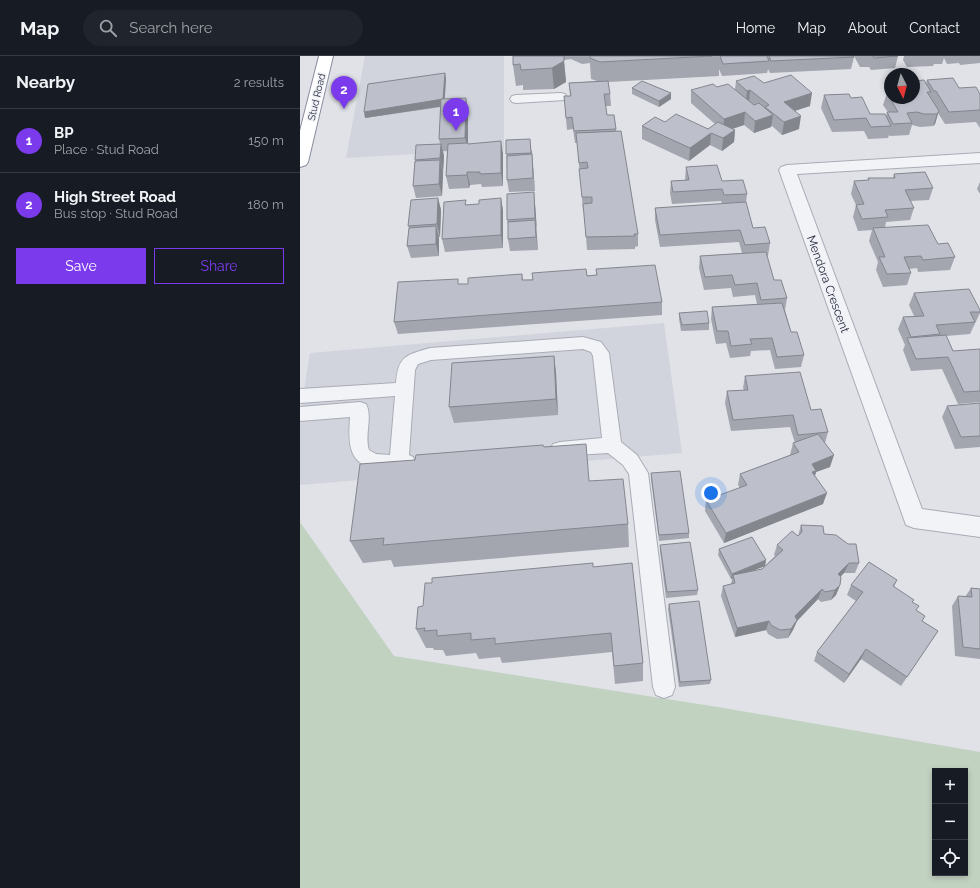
<!DOCTYPE html>
<html lang="en">
<head>
<meta charset="utf-8">
<style>
  body { margin:0; font-family:Raleway,sans-serif; background:#20242c; color:#f1f3f6 }
  .controls { position:absolute; right:12px; bottom:12px; display:grid; overflow:hidden; border-radius:0px; box-shadow:0 2px 6px #0003 }
  .controls button { width:36px; height:36px; display:grid; place-items:center; padding:0; border:0; border-bottom:1px solid #363941; background:#171b24; color:#f1f3f6; font:20px sans-serif }
  .compass { position:absolute; left:584px; top:12px; width:36px; height:36px; border-radius:50%; background:#171b24; box-shadow:0 2px 6px #0003; rotate:174deg }
  .you { position:absolute; left:411px; top:437px; width:14px; height:14px; margin:-10px; border:3px solid #fff; border-radius:50%; background:#1a73e8; box-shadow:0 0 0 6px #1a73e833 }
  .badge { display:grid; place-items:center; width:26px; height:26px; border-radius:50%; background:#7c3aed; color:#fff; font-size:13px; font-weight:700 }
  .pin { position:absolute; translate:-50% -33px; filter:drop-shadow(0 1px 2px #0008) }
  .pin::after { content:''; position:absolute; top:21px; width:14px; height:12px; background:inherit; clip-path:polygon(0 0,100% 0,50% 100%) }
  .list { margin:0; padding:0; list-style:none }
  h2 { display:flex; justify-content:space-between; align-items:center; height:52px; margin:0; padding:0 16px; font-size:17px }
  h2 small { font-size:13px; font-weight:400; color:#9ea1a6 }
  .list li { display:grid; grid-template-columns:26px 1fr auto; gap:12px; align-items:center; box-sizing:border-box; height:64px; padding:0 16px; border-top:1px solid #363941 }
  .list b { display:block; font-size:15px; white-space:nowrap }
  .list p { margin:0; font-size:13px; white-space:nowrap; color:#9ea1a6 }
  .list em { font-size:13px; font-style:normal; color:#9ea1a6 }
  .actions { display:flex; gap:8px; padding:12px 16px }
  .actions a { flex:1; padding:9px 0; border:1px solid #7c3aed; border-radius:0px; text-align:center; font-size:14px; color:#7c3aed }
  .actions .main { background:#7c3aed; color:#fff }
  .icon { flex:none; width:22px; height:22px; fill:none; stroke:currentColor; stroke-width:2; stroke-linecap:round; stroke-linejoin:round }
  .map { position:relative; flex:none; width:680px; height:832px; overflow:hidden }
  header { display:flex; align-items:center; gap:24px; box-sizing:border-box; height:56px; padding:0 20px; background:#171b24; border-bottom:1px solid #363941 }
  header strong { font-size:19px }
  nav { display:flex; gap:22px; margin-inline-start:auto; font-size:14px }
  .search { width:280px; height:36px; background:#20242c; display:flex; align-items:center; gap:10px; box-sizing:border-box; padding:0 14px; border-radius:22px; color:#9ea1a6; font-size:15px }
  main { display:flex }
  aside { flex:1; background:#171b24 }
  .map>svg:first-child { display:block }
  .built { fill:#d2d4dd }
  .green { fill:#c2d2c1; fill-rule:evenodd }
  .lines { fill:none; stroke-linecap:round; stroke-linejoin:round }
  .service-casing { stroke:#a9acb5; stroke-width:2 }
  .minor-casing { stroke:#a9acb5; stroke-width:2 }
  .trunk-casing { stroke:#888c9e; stroke-width:2 }
  .service { fill:#f2f3f7; fill-rule:evenodd }
  .minor { fill:#f2f3f7; fill-rule:evenodd }
  .trunk { fill:#fff; fill-rule:evenodd }
  .wall { fill:#a3a5af }
  .shaded-wall { fill:#84868e }
  .building { fill:#bdc0cb; stroke:#84868e }
  .labels { text-anchor:middle; stroke-width:3; stroke-linejoin:round; paint-order:stroke }
  .far-street-label { font-size:10px; fill:#292d3f; stroke:#eff1f6 }
  .street-label { font-size:12px; fill:#292d3f; stroke:#eff1f6 }
</style>
</head>
<body>
<header>
<strong>Map</strong>
<div class="search"><svg class="icon" aria-label="search" viewBox="0 0 24 24"><circle cx="10" cy="10" r="6"/><path d="M15 15l6 6"/></svg>Search here</div>
<nav><a>Home</a><a>Map</a><a>About</a><a>Contact</a></nav>
</header>
<main>
<aside>
<h2>Nearby<small>2 results</small></h2>
<ul class="list">
<li><span class="badge">1</span><div><b>BP</b><p>Place · Stud Road</p></div><em>150 m</em></li>
<li><span class="badge">2</span><div><b>High Street Road</b><p>Bus stop · Stud Road</p></div><em>180 m</em></li>
</ul>
<div class="actions"><a class="main">Save</a><a>Share</a></div>
</aside>
<div class="map">
<svg width="680" height="832" viewBox="0 0 680 832">
  <rect width="100%" height="100%" fill="#e0e2e8"/>
  <!-- built -->
  <g class="built">
    <path d="M 65,0 L 204,0 L 204,93 L 46,102 Z"/>
    <path d="M 364,267 L 382,397 L 0,429 L 0,358 L 10,297 Z"/>
  </g>
  <!-- green -->
  <path class="green" d="M 0,466 L 94,600 L 424,652 L 680,696 L 680,832 L 0,832 ZM 635,715 L 665,715 L 665,817 L 635,817 Z"/>
  <g class="lines">
    <!-- service casing -->
    <g class="service-casing">
      <g id="service">
        <path d="M 261,37 L 265,38 L 267,41 L 265,44 L 216,47 L 212,46 L 210,43 L 212,40 L 216,39 Z"/>
        <path d="M 283,281 L 301,286 L 309,297 L 321,386 L 337,399 L 348,417 L 375,631 L 372,639 L 364,642 L 356,639 L 353,631 L 329,418 L 323,409 L 308,397 L 260,400 L 253,398 L 251,393 L 253,388 L 260,386 L 302,382 L 293,300 L 291,296 L 283,293 L 131,304 L 118,308 L 115,314 L 109,399 L 113,401 L 115,406 L 113,411 C 102,415 92,415 82,414 C 48,411 48,388 50,361 L 0,365 L 0,351 L 60,346 L 66,348 C 73,361 64,379 69,394 L 76,398 L 90,399 L 95,340 L 0,347 L 0,333 L 96,327 C 98,300 106,299 130,292 Z"/>
      </g>
    </g>
    <!-- minor casing -->
    <g class="minor-casing">
      <path id="minor" d="M 680,97 L 680,107 L 497,118 L 622,453 L 680,461 L 680,481 L 614,472 L 606,469 L 479,114 L 481,111 L 487,109 Z"/>
    </g>
    <!-- trunk casing -->
    <g class="trunk-casing">
      <path id="trunk" d="M 19,0 L 33,0 L 8,106 L 6,109 L 0,111 L 0,75 Z"/>
    </g>
    <!-- service -->
    <use href="#service" class="service"/>
    <!-- minor -->
    <use href="#minor" class="minor"/>
    <!-- trunk -->
    <use href="#trunk" class="trunk"/>
  </g>
  <!-- wall -->
  <g class="wall">
    <path d="M 213,0 L 553,0 L 554,1 L 551,13 L 470,17 L 468,13 L 467,17 L 422,20 L 419,13 L 419,20 L 308,26 L 310,38 L 311,50 L 305,50 L 307,59 L 316,73 L 338,178 L 338,190 L 335,191 L 335,193 L 287,194 L 284,154 L 283,154 L 277,87 L 275,87 L 273,73 L 267,74 L 264,40 L 270,40 L 269,27 L 297,25 L 291,23 L 290,7 L 282,8 L 271,3 L 264,4 L 266,26 L 254,33 L 223,34 L 223,29 L 216,30 L 213,9 Z"/>
    <path d="M 554,0 L 598,0 L 595,12 L 571,14 L 569,11 L 560,11 Z"/>
    <path d="M 604,0 L 680,0 L 680,7 L 660,9 L 659,7 L 647,8 L 644,2 L 642,8 L 634,8 L 633,10 L 607,11 L 603,4 Z"/>
    <path d="M 145,17 L 146,23 L 145,43 L 168,54 L 168,88 L 203,97 L 203,130 L 182,131 L 181,128 L 170,129 L 169,132 L 149,133 L 146,120 L 147,95 L 143,95 L 144,100 L 142,140 L 116,142 L 113,130 L 115,106 L 115,104 L 140,88 L 139,83 L 141,51 L 65,62 Z"/>
    <path d="M 627,24 L 680,38 L 680,72 L 676,66 L 645,68 L 638,57 L 635,68 L 633,70 L 620,71 L 612,69 L 609,79 L 590,80 L 589,79 L 588,82 L 568,83 L 564,75 L 532,76 L 521,52 L 524,39 L 551,42 L 570,58 L 586,60 L 587,56 L 588,56 L 583,49 L 587,37 L 590,42 L 626,27 Z"/>
    <path d="M 436,25 L 464,27 L 510,50 L 494,55 L 499,73 L 482,79 L 472,70 L 471,71 L 454,77 L 444,69 L 432,73 L 435,74 L 434,86 L 422,95 L 410,89 L 389,105 L 342,83 L 342,70 L 365,66 L 408,73 L 415,68 L 391,47 L 391,34 L 417,31 L 435,34 Z"/>
    <path d="M 332,32 L 371,37 L 371,43 L 359,51 L 332,38 Z"/>
    <path d="M 206,84 L 232,95 L 235,135 L 209,136 L 207,124 Z"/>
    <path d="M 386,111 L 422,125 L 447,138 L 446,147 L 453,172 L 470,187 L 468,200 L 467,200 L 474,224 L 487,242 L 485,254 L 491,276 L 504,299 L 501,311 L 475,313 L 470,294 L 451,295 L 450,300 L 430,302 L 426,287 L 416,288 L 411,263 L 412,251 L 457,248 L 455,239 L 433,241 L 431,232 L 404,234 L 399,212 L 400,200 L 442,197 L 439,186 L 360,191 L 355,164 L 355,152 L 422,148 L 421,145 L 372,148 L 370,137 L 371,125 L 385,124 Z"/>
    <path d="M 594,118 L 633,132 L 629,144 L 610,145 L 614,152 L 610,164 L 586,166 L 585,172 L 638,188 L 655,201 L 650,214 L 618,216 L 617,212 L 609,213 L 611,217 L 607,229 L 583,231 L 576,214 L 578,206 L 569,185 L 572,174 L 558,175 L 553,161 L 556,149 L 551,138 L 554,125 L 568,124 L 568,122 L 593,122 Z"/>
    <path d="M 680,126 L 680,138 L 677,133 Z"/>
    <path d="M 138,142 L 141,154 L 140,181 L 139,181 L 139,200 L 111,202 L 107,190 L 109,172 L 108,170 Z"/>
    <path d="M 201,142 L 203,155 L 203,192 L 145,196 L 142,183 L 166,149 L 179,148 Z"/>
    <path d="M 235,148 L 238,194 L 210,195 L 208,183 L 208,169 L 207,164 Z"/>
    <path d="M 296,213 L 362,246 L 362,259 L 98,278 L 94,266 L 159,228 L 168,228 L 222,218 L 223,224 L 296,219 Z"/>
    <path d="M 614,237 L 680,254 L 680,257 L 670,278 L 646,280 L 653,295 L 680,293 L 680,346 L 658,348 L 642,313 L 611,315 L 603,294 L 605,289 L 598,273 L 603,261 L 614,260 L 609,249 Z"/>
    <path d="M 379,257 L 409,267 L 409,274 L 381,275 L 379,263 Z"/>
    <path d="M 254,300 L 256,317 L 258,359 L 154,367 L 149,351 Z"/>
    <path d="M 445,320 L 511,354 L 528,376 L 525,387 L 530,411 L 516,416 L 515,420 L 523,448 L 424,487 L 405,455 L 406,444 L 440,432 L 438,429 L 440,418 L 490,399 L 493,387 L 495,387 L 490,371 L 431,375 L 425,347 L 427,335 L 444,334 L 443,332 Z"/>
    <path d="M 680,347 L 680,391 L 655,393 L 642,361 L 647,350 Z"/>
    <path d="M 244,391 L 289,425 L 328,468 L 329,491 L 94,511 L 91,504 L 63,507 L 50,485 L 115,404 Z"/>
    <path d="M 351,417 L 389,477 L 389,482 L 359,485 L 351,423 Z"/>
    <path d="M 501,469 L 524,478 L 559,507 L 555,517 L 544,517 L 541,520 L 540,529 L 536,539 L 531,544 L 521,546 L 518,543 L 497,565 L 493,574 L 488,582 L 477,583 L 468,578 L 466,574 L 435,581 L 421,540 L 423,530 L 431,528 L 432,523 L 431,523 L 418,499 L 419,493 L 466,504 L 465,510 L 452,515 L 462,513 L 475,500 L 474,499 L 477,489 L 498,480 Z"/>
    <path d="M 360,489 L 398,534 L 397,539 L 366,542 L 360,495 Z"/>
    <path d="M 293,511 L 343,607 L 343,625 L 315,628 L 312,596 L 202,607 L 200,601 L 179,603 L 176,597 L 146,600 L 143,594 L 134,594 L 133,592 L 126,592 L 116,573 L 123,550 Z"/>
    <path d="M 597,524 L 594,531 L 612,546 L 616,554 L 625,560 L 622,565 L 638,575 L 601,630 L 561,603 L 544,627 L 514,605 L 517,596 L 556,545 L 547,539 L 551,529 Z"/>
    <path d="M 671,532 L 680,533 L 680,603 L 655,600 L 652,550 L 658,540 L 665,541 Z"/>
    <path d="M 369,548 L 411,624 L 410,628 L 379,631 L 368,553 Z"/>
  </g>
  <!-- shaded-wall -->
  <g class="shaded-wall">
    <path d="M 264,5 L 266,26 L 254,33 L 252,12 Z"/>
    <path d="M 145,17 L 146,23 L 144,50 L 65,62 L 64,56 Z"/>
    <path d="M 450,34 L 449,46 L 446,47 L 447,35 Z"/>
    <path d="M 371,37 L 371,43 L 359,51 L 359,45 Z"/>
    <path d="M 512,37 L 510,50 L 482,59 L 484,46 Z"/>
    <path d="M 166,42 L 168,54 L 168,94 L 165,82 Z"/>
    <path d="M 639,55 L 635,68 L 633,70 L 637,58 Z"/>
    <path d="M 445,56 L 444,69 L 423,76 L 424,63 Z"/>
    <path d="M 473,59 L 471,71 L 454,77 L 455,65 Z"/>
    <path d="M 501,60 L 499,73 L 482,79 L 484,66 Z"/>
    <path d="M 435,74 L 434,86 L 422,95 L 423,82 Z"/>
    <path d="M 411,77 L 410,89 L 389,105 L 390,92 Z"/>
    <path d="M 230,83 L 233,111 L 235,135 L 231,97 Z"/>
    <path d="M 201,85 L 203,97 L 203,130 L 201,117 Z"/>
    <path d="M 141,88 L 144,100 L 143,115 L 140,102 Z"/>
    <path d="M 140,104 L 143,117 L 142,140 L 139,128 Z"/>
    <path d="M 167,116 L 170,129 L 169,132 L 167,119 Z"/>
    <path d="M 234,136 L 235,148 L 237,174 L 235,162 Z"/>
    <path d="M 138,142 L 141,154 L 140,181 L 137,168 Z"/>
    <path d="M 201,142 L 203,155 L 203,192 L 201,179 Z"/>
    <path d="M 235,164 L 236,176 L 238,194 L 236,181 Z"/>
    <path d="M 136,170 L 139,183 L 139,200 L 136,188 Z"/>
    <path d="M 254,300 L 256,317 L 258,359 L 256,343 Z"/>
    <path d="M 534,399 L 530,411 L 516,416 L 513,426 L 512,408 Z"/>
    <path d="M 527,437 L 523,448 L 424,487 L 426,477 Z"/>
    <path d="M 466,504 L 465,510 L 433,522 L 433,519 L 432,523 L 431,523 L 432,518 Z"/>
    <path d="M 549,507 L 544,517 L 533,528 L 538,518 Z"/>
    <path d="M 540,529 L 536,539 L 531,544 L 535,534 Z"/>
    <path d="M 522,533 L 518,543 L 497,565 L 493,574 L 488,582 L 495,560 Z"/>
    <path d="M 469,565 L 466,574 L 435,581 L 437,572 Z"/>
    <path d="M 566,593 L 561,603 L 544,627 L 549,618 Z"/>
  </g>
  <!-- building -->
  <g class="building">
    <path d="M 213,0 L 264,0 L 264,5 L 252,12 L 221,14 L 220,8 L 213,9 Z"/>
    <path d="M 290,0 L 412,0 L 300,6 L 290,2 Z"/>
    <path d="M 420,0 L 467,0 L 469,5 L 423,8 Z"/>
    <path d="M 469,0 L 553,0 L 554,1 L 471,5 Z"/>
    <path d="M 573,0 L 598,0 L 574,2 Z"/>
    <path d="M 145,17 L 143,43 L 64,56 L 68,28 Z"/>
    <path d="M 491,19 L 512,37 L 484,46 L 501,60 L 484,66 L 465,51 L 469,49 L 450,34 L 447,35 L 436,25 L 454,20 L 464,27 Z"/>
    <path d="M 653,22 L 659,32 L 676,31 L 680,38 L 680,54 L 649,56 L 636,35 L 634,35 L 627,24 Z"/>
    <path d="M 624,24 L 631,36 L 627,36 L 639,55 L 637,58 L 624,58 L 617,56 L 607,57 L 612,67 L 593,68 L 587,56 L 598,56 L 587,37 L 590,36 L 590,42 L 614,42 L 614,25 Z"/>
    <path d="M 308,25 L 310,38 L 304,38 L 307,59 L 314,59 L 316,73 L 274,75 L 272,61 L 266,62 L 265,50 L 264,40 L 271,40 L 269,27 Z"/>
    <path d="M 342,25 L 371,37 L 359,45 L 332,32 Z"/>
    <path d="M 413,28 L 417,31 L 428,28 L 454,49 L 459,47 L 473,59 L 455,65 L 445,56 L 424,63 L 391,34 Z"/>
    <path d="M 549,38 L 551,42 L 562,41 L 570,58 L 585,58 L 591,70 L 571,71 L 566,62 L 534,64 L 524,39 Z"/>
    <path d="M 166,42 L 165,82 L 139,83 L 141,43 Z"/>
    <path d="M 376,58 L 408,73 L 418,66 L 435,74 L 423,82 L 411,77 L 390,92 L 342,70 L 355,61 L 365,66 Z"/>
    <path d="M 321,75 L 338,178 L 334,178 L 335,180 L 286,181 L 283,148 L 292,147 L 292,141 L 282,141 L 279,113 L 288,112 L 287,106 L 279,107 L 276,77 Z"/>
    <path d="M 230,83 L 231,97 L 206,98 L 206,84 Z"/>
    <path d="M 201,85 L 201,117 L 180,118 L 180,116 L 167,116 L 167,119 L 146,120 L 148,88 L 168,87 L 168,88 Z"/>
    <path d="M 141,88 L 140,102 L 115,104 L 116,89 Z"/>
    <path d="M 232,98 L 233,122 L 207,124 L 207,100 Z"/>
    <path d="M 140,104 L 139,128 L 113,130 L 115,105 Z"/>
    <path d="M 417,109 L 422,125 L 443,124 L 447,138 L 424,139 L 422,133 L 373,136 L 371,125 L 389,124 L 386,111 Z"/>
    <path d="M 625,116 L 633,132 L 605,134 L 614,152 L 585,154 L 588,161 L 562,163 L 556,149 L 564,148 L 554,125 L 569,124 L 568,122 L 595,122 L 594,118 Z"/>
    <path d="M 234,136 L 235,162 L 207,164 L 207,138 Z"/>
    <path d="M 138,142 L 137,168 L 108,170 L 111,144 Z"/>
    <path d="M 201,142 L 201,179 L 142,183 L 144,146 L 166,144 L 165,149 L 179,148 L 179,144 Z"/>
    <path d="M 446,146 L 453,172 L 465,171 L 470,187 L 445,189 L 440,174 L 360,179 L 355,152 Z"/>
    <path d="M 235,164 L 236,181 L 208,183 L 208,166 Z"/>
    <path d="M 628,169 L 638,188 L 648,187 L 655,201 L 623,204 L 621,200 L 604,201 L 611,217 L 587,218 L 579,201 L 585,201 L 573,172 Z"/>
    <path d="M 136,170 L 136,188 L 107,190 L 109,172 Z"/>
    <path d="M 466,196 L 474,224 L 481,224 L 487,242 L 461,244 L 457,227 L 435,229 L 432,219 L 405,221 L 400,200 Z"/>
    <path d="M 355,209 L 362,246 L 94,266 L 98,226 L 158,223 L 158,228 L 168,228 L 168,222 L 222,218 L 222,224 L 233,224 L 232,217 L 286,213 L 287,220 L 297,219 L 296,213 Z"/>
    <path d="M 669,233 L 680,254 L 680,256 L 670,256 L 675,266 L 636,269 L 640,278 L 611,281 L 603,261 L 624,260 L 614,237 Z"/>
    <path d="M 482,247 L 491,276 L 497,276 L 504,299 L 477,301 L 472,282 L 450,283 L 452,288 L 431,290 L 428,275 L 417,275 L 412,251 Z"/>
    <path d="M 407,255 L 409,267 L 382,269 L 379,257 Z"/>
    <path d="M 646,279 L 653,295 L 680,293 L 680,335 L 664,336 L 648,301 L 616,303 L 607,282 Z"/>
    <path d="M 254,300 L 256,343 L 149,351 L 152,307 Z"/>
    <path d="M 500,316 L 511,354 L 521,353 L 528,376 L 498,379 L 493,359 L 433,364 L 427,335 L 448,334 L 445,320 Z"/>
    <path d="M 680,347 L 680,380 L 661,381 L 647,350 Z"/>
    <path d="M 518,378 L 534,399 L 512,408 L 516,415 L 512,416 L 527,437 L 426,477 L 406,444 L 447,429 L 440,418 L 499,396 L 493,387 Z"/>
    <path d="M 286,388 L 289,425 L 323,423 L 328,468 L 83,489 L 84,482 L 50,485 L 60,408 L 115,404 L 116,399 L 243,389 L 244,391 Z"/>
    <path d="M 380,415 L 389,477 L 359,479 L 351,417 Z"/>
    <path d="M 501,469 L 523,470 L 524,478 L 536,479 L 548,488 L 556,488 L 559,507 L 549,507 L 538,518 L 541,521 L 540,529 L 535,534 L 525,536 L 522,533 L 495,560 L 497,564 L 491,573 L 480,574 L 471,569 L 469,565 L 437,572 L 423,530 L 435,527 L 433,519 L 462,513 L 483,494 L 477,489 L 492,475 L 498,480 L 502,476 Z"/>
    <path d="M 452,481 L 466,504 L 432,518 L 419,493 Z"/>
    <path d="M 390,486 L 398,534 L 367,536 L 360,489 Z"/>
    <path d="M 569,506 L 597,524 L 593,530 L 614,544 L 612,546 L 619,550 L 616,554 L 625,560 L 622,565 L 638,575 L 607,621 L 566,593 L 549,618 L 517,596 L 563,536 L 551,529 Z"/>
    <path d="M 293,507 L 293,511 L 332,507 L 343,607 L 314,610 L 311,577 L 195,588 L 195,582 L 171,584 L 171,577 L 137,580 L 137,574 L 124,575 L 125,572 L 116,573 L 118,551 L 123,550 L 125,527 L 132,527 L 132,522 Z"/>
    <path d="M 671,532 L 680,533 L 680,593 L 663,591 L 658,540 L 672,541 Z"/>
    <path d="M 399,545 L 411,624 L 380,626 L 369,548 Z"/>
  </g>
  <g class="labels">
    <!-- far-street labels -->
    <g class="far-street-label">
      <text transform="translate(16 41) rotate(-77)" y="4">Stud Road</text>
    </g>
    <!-- street labels -->
    <g class="street-label">
      <text transform="translate(528 228) rotate(70)" y="4">Mendora Crescent</text>
    </g>
  </g>
</svg>
<div class="controls">
<button>+</button>
<button>−</button>
<button><svg class="icon" aria-label="locate" viewBox="0 0 24 24"><circle cx="12" cy="12" r="6"/><path d="M12 2v4M12 18v4M2 12h4M18 12h4"/></svg></button>
</div>
<svg class="compass" viewBox="-18 -18 36 36"><path d="M0-13l5 13h-10z" fill="#e53935"/><path d="M0 13l5-13h-10z" fill="#9ea1a6"/></svg>
<div class="you"></div>
<div class="pin badge" style="left:156px;top:75px">1</div>
<div class="pin badge" style="left:44px;top:53px">2</div>
</div>
</main>
</body>
</html>
